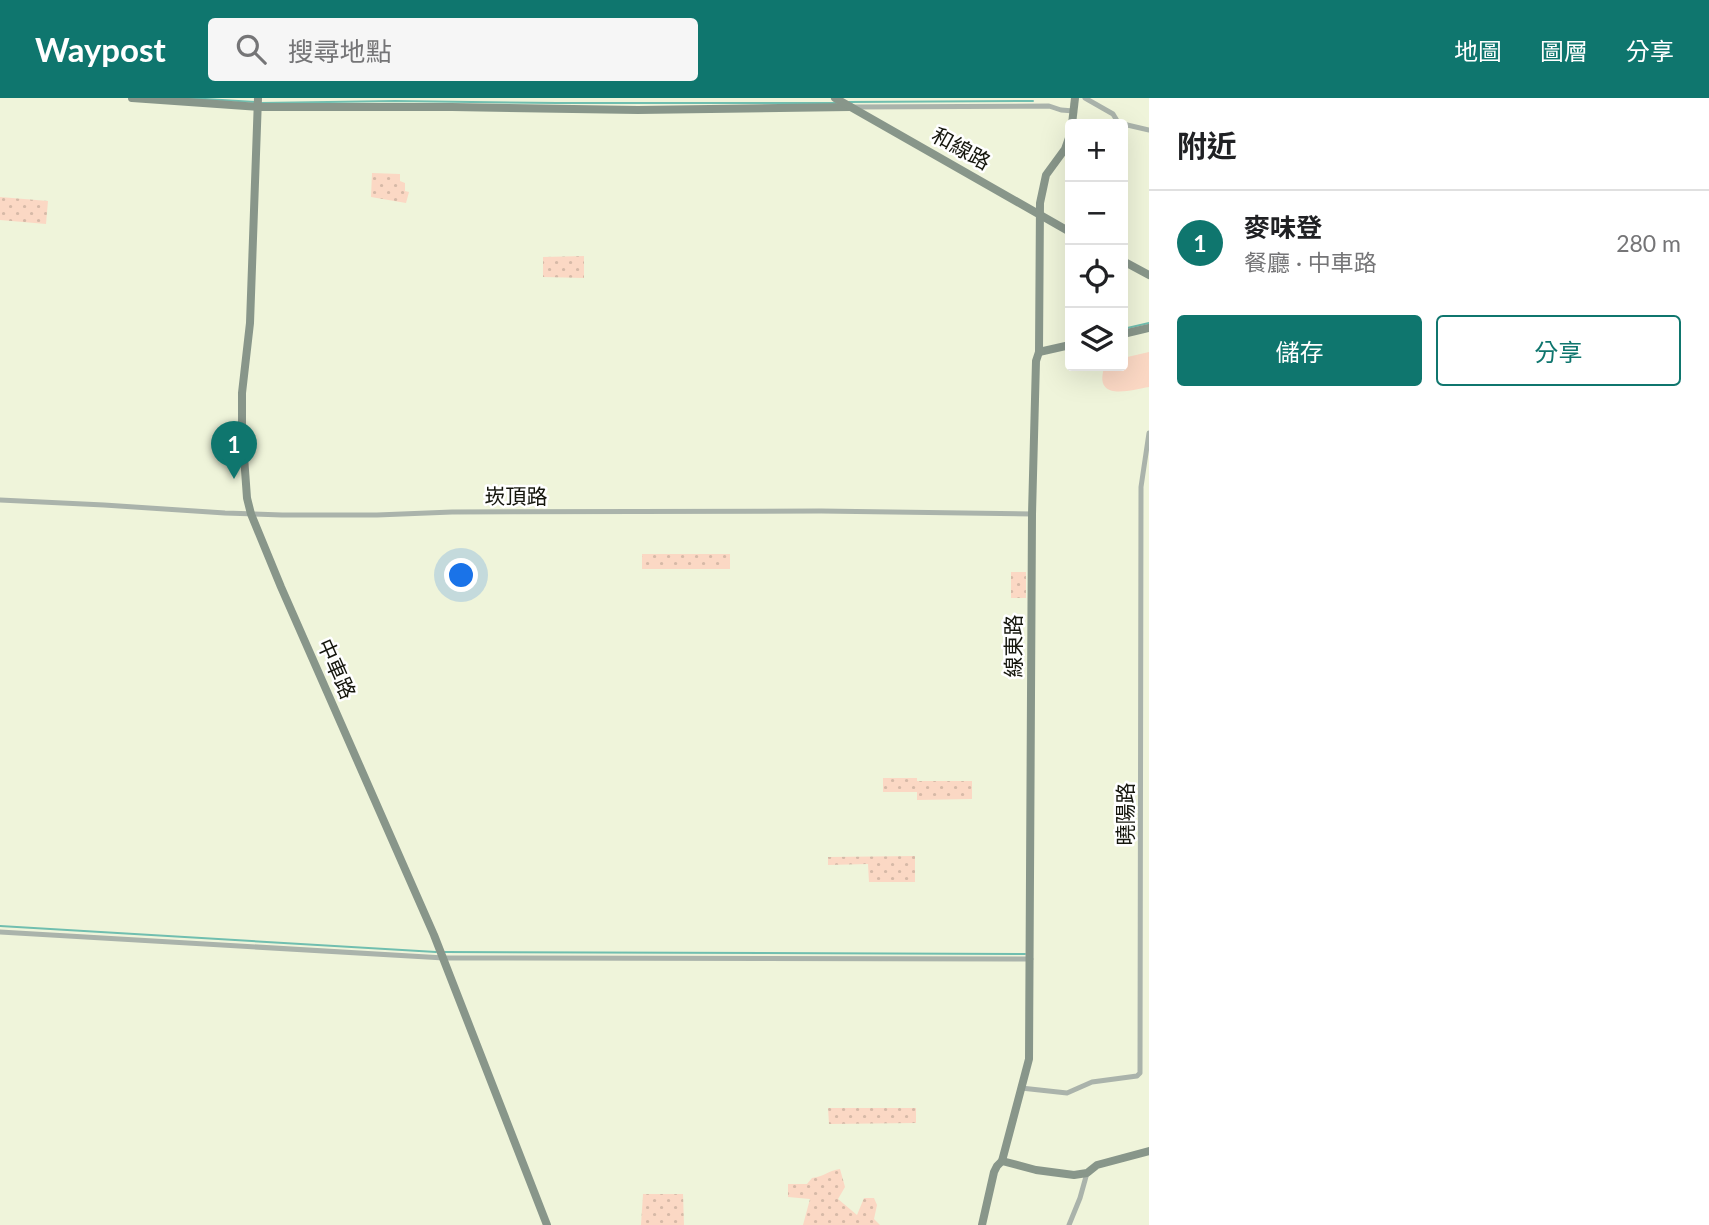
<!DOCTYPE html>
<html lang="zh-TW">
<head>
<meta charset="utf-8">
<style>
  body { margin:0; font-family:Lato,"Noto Sans TC",sans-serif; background:#f6f6f6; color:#202124 }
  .controls { position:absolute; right:21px; top:21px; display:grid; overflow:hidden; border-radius:7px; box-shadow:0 7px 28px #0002 }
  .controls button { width:63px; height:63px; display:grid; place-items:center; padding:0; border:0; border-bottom:2px solid #e0e0e0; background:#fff; color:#202124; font:35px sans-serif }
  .you { position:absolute; left:462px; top:478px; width:24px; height:24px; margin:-18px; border:5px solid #fff; border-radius:50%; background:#1a73e8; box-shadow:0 0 0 10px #1a73e833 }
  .badge { display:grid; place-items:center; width:46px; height:46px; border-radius:50%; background:#0f766e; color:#fff; font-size:23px; font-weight:700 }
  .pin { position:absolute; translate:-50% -58px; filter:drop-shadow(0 2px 4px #0008) }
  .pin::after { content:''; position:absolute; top:37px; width:24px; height:21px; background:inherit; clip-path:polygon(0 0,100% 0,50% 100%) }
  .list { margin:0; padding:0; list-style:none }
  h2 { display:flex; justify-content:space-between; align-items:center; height:91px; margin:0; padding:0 28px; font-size:30px }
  h2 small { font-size:23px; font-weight:400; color:#757577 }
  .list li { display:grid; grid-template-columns:46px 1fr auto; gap:21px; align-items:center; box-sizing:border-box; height:105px; padding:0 28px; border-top:2px solid #e0e0e0 }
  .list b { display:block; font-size:26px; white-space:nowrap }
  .list p { margin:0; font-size:23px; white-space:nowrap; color:#757577 }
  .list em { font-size:23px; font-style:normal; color:#757577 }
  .actions { display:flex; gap:14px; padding:21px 28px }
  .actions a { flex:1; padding:16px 0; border:2px solid #0f766e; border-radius:7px; text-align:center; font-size:24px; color:#0f766e }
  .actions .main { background:#0f766e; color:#fff }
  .icon { flex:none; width:38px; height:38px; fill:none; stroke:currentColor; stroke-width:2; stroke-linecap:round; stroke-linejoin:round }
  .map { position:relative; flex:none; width:1149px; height:1127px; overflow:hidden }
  header { display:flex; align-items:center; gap:42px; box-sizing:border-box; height:98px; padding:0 35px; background:#0f766e; color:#fff }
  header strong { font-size:33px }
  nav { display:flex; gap:38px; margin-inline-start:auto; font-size:24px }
  .search { width:490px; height:63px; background:#f6f6f6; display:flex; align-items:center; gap:18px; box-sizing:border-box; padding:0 24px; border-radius:7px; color:#757577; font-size:26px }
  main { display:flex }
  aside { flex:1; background:#fff }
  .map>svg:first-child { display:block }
  .grass { fill:url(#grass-dots) }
  .park { fill:#fbd8c4 }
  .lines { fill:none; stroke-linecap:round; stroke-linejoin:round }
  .stream { stroke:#70beaf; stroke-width:2 }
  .street { stroke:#aab3ab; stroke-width:5 }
  .secondary { stroke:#88968a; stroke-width:8 }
  .labels { text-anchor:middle; stroke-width:5; stroke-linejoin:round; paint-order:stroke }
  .street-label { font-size:21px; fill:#15160d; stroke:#fff }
</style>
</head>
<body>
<header>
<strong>Waypost</strong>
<div class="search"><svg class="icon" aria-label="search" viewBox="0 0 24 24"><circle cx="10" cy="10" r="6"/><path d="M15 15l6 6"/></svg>搜尋地點</div>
<nav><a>地圖</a><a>圖層</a><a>分享</a></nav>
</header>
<main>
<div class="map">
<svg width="1149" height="1127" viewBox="0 0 1149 1127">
  <defs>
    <pattern id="grass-dots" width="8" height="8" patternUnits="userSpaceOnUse" patternTransform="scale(1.75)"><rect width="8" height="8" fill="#fbd8c4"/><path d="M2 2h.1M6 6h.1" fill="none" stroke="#d6b9a7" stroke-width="1.8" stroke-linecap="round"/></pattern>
  </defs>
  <rect width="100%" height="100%" fill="#eff4da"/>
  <!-- grass -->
  <g class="grass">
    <path d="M 372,75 L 400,76 L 400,83 L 405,85 L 405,93 L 409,94 L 406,105 L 371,99 Z"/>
    <path d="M 0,99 L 48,103 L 46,126 L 0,122 Z"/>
    <path d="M 584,158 L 584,180 L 543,179 L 543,159 Z"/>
    <rect x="642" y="456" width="88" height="15"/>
    <rect x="1011" y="474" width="15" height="26"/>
    <path d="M 917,680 L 917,683 L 972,683 L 972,701 L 917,702 L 917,694 L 883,694 L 883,680 Z"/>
    <path d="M 915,758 L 915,784 L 869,784 L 868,766 L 828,767 L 828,759 Z"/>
    <path d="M 828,1010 L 916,1010 L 916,1025 L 829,1026 Z"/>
    <path d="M 840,1071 L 845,1089 L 838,1101 L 857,1117 L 864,1100 L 874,1100 L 877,1107 L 874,1121 L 880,1127 L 803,1127 L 810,1101 L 788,1099 L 788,1086 L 807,1086 L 812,1080 C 824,1079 829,1072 840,1071 Z"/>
    <path d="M 643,1096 L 683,1096 L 684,1127 L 641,1127 Z"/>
  </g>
  <!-- park -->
  <path class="park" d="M 1149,254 L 1149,289 C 1131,292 1094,304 1104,270 L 1093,272 L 1092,268 L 1123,268 L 1123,260 Z"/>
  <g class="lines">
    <!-- stream -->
    <g class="stream">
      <path d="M 189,0 L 255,4"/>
      <path d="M 849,4 L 1033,3"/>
      <path d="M 261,5 L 395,3 L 557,5 L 836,5"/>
      <path d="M 1123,231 L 1149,225"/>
      <path d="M 0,828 L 436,854"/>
      <path d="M 445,854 L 1025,856"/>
    </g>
    <!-- street -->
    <g class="street">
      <path d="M 1085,0 L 1113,16 L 1119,26 L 1122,26"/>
      <path d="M 853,9 L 1049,8 L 1061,12 L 1074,13"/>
      <path d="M 1123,26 L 1149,32"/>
      <path d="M 0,402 L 104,407 L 225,415 L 282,417 L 377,417 L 452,414 L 821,413 L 1032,416"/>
      <path d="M 0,834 L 444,860 L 1031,861"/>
      <path d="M 1021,990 L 1067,995 L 1092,984 L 1137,978 L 1140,975 L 1141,389 L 1149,335"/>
      <path d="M 1069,1127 L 1080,1100 L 1087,1075"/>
    </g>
    <!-- secondary -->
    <g class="secondary">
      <path d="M 132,0 L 258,9 L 452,9 L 638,12 L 850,9"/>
      <path d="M 258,0 L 250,225 L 242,295 L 242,330 L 247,400 L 251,416 L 281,489 L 434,837 L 547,1127"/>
      <path d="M 835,0 L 1070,134"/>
      <path d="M 1072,26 L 1075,0"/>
      <path d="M 1123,163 L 1149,177"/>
      <path d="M 1123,236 L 1149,230"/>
      <path d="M 1039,254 L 1070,247"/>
      <path d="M 1002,1063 L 1036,1072 L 1074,1077 L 1087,1075 L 1097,1067 L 1149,1053"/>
      <path d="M 982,1127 L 994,1074 L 997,1068 L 1002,1063 L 1029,961 L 1032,416 L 1036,263 L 1039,254 L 1040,105 L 1046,77 L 1065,51 L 1070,37"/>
    </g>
  </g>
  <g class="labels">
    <!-- street labels -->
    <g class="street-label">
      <text transform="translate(961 51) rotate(29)" y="7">和線路</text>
      <text x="516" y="406">崁頂路</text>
      <text transform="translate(1014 548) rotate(-90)" y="7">線東路</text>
      <text transform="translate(336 571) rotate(66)" y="7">中車路</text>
      <text transform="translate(1126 716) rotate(-90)" y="7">曉陽路</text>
    </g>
  </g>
</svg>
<div class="controls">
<button>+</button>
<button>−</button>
<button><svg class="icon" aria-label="locate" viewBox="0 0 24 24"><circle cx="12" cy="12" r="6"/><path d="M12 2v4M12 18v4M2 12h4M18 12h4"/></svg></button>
<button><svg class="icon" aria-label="layers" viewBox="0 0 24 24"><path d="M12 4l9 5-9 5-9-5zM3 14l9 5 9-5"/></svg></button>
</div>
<div class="you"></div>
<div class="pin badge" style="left:234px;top:381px">1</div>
</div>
<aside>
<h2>附近<small></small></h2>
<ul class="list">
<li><span class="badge">1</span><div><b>麥味登</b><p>餐廳 · 中車路</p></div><em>280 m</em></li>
</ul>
<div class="actions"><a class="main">儲存</a><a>分享</a></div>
</aside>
</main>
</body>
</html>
